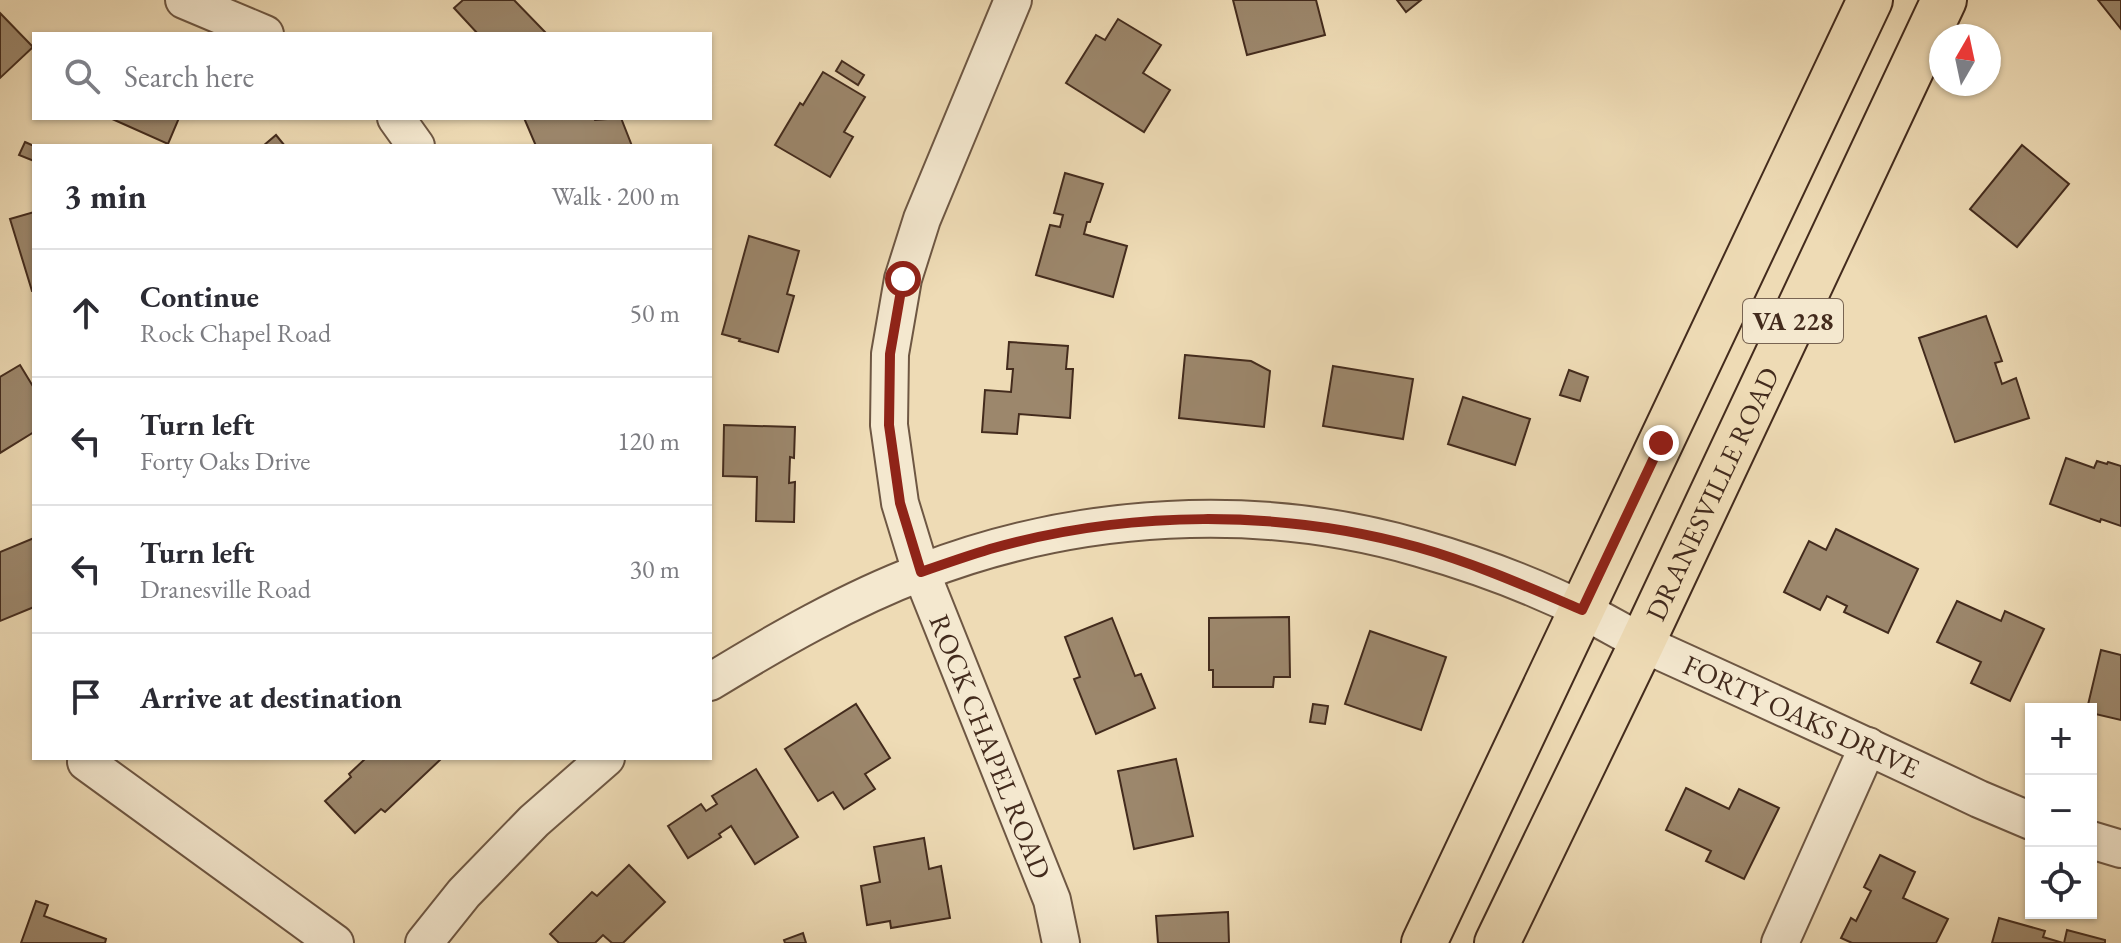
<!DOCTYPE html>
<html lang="en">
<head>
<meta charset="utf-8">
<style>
  body { margin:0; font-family:"EB Garamond",serif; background:#f7f7f7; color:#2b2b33 }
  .controls { position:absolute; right:24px; bottom:24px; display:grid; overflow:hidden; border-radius:0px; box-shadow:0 2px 6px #0004 }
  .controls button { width:72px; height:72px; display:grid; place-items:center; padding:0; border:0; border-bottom:2px solid #e1e1e2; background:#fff; color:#2b2b33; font:40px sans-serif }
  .compass { position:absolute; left:1929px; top:24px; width:72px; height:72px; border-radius:50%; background:#fff; box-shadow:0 2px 6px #0004; rotate:9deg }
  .stop { position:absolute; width:24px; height:24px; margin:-18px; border:6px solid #8f2418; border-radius:50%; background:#fff }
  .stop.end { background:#8f2418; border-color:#fff; box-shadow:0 2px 8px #0008 }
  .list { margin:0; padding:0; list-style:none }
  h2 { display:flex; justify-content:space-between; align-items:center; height:104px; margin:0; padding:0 32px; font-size:34px }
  h2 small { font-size:26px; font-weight:400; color:#7c7c81 }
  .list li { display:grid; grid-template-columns:52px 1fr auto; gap:24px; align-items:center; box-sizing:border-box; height:128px; padding:0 32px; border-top:2px solid #e1e1e2 }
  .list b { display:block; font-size:30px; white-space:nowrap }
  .list p { margin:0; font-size:26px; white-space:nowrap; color:#7c7c81 }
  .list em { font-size:26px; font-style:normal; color:#7c7c81 }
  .icon { flex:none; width:44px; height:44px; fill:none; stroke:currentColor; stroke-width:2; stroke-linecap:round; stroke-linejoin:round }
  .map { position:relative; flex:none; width:2121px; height:943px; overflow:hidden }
  .search { position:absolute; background:#fff; box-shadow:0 2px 6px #0004; left:32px; top:32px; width:680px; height:88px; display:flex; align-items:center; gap:20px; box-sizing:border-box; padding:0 28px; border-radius:0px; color:#7c7c81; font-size:30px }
  .panel { position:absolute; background:#fff; box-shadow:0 2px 6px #0004; left:32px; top:144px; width:680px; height:616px; border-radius:0px }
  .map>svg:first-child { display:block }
  .building { fill:#9c876c; stroke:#432b1d; stroke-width:2 }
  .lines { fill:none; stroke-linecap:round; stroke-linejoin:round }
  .minor-casing { stroke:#6e5743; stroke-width:40 }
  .major-casing { stroke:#432b1d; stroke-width:48 }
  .minor { stroke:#f4e8cf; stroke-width:36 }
  .major { stroke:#eedbb5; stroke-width:44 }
  .route { stroke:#8f2418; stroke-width:10 }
  .labels { text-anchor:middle; stroke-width:6; stroke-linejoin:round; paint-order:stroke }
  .shield { fill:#f4e8cf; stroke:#786452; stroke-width:2 }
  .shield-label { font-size:26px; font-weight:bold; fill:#432b1d }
  .street-label { font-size:28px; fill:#432b1d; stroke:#f4e8cf }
</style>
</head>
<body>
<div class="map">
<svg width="2121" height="943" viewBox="0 0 2121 943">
  <rect width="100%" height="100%" fill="#eedbb5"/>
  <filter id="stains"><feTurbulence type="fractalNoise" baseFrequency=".0025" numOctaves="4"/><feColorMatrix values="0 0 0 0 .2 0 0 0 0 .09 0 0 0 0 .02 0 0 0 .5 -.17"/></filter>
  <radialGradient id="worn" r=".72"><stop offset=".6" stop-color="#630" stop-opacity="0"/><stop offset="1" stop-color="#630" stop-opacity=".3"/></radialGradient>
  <!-- building -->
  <g class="building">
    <path d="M 463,0 L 514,0 L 546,33 L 478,34 L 454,8 Z"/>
    <path d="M 1233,0 L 1316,0 L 1325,35 L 1247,55 Z"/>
    <path d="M 1397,0 L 1421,0 L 1406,12 Z"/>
    <path d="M 2098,0 L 2121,0 L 2121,29 Z"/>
    <path d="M 0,13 L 33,47 L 0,78 Z"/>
    <path d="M 1118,19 L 1161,45 L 1143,73 L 1170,90 L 1144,132 L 1066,83 L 1096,35 L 1105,40 Z"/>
    <path d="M 842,61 L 864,75 L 858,85 L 836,71 Z"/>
    <path d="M 823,72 L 865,97 L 844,132 L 853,137 L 830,177 L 775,145 L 800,103 L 803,105 Z"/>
    <path d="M 110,118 L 179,118 L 168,144 Z"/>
    <path d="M 524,118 L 594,118 L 595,120 L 621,118 L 632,146 L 536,146 Z"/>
    <path d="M 276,135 L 285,146 L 263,146 Z"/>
    <path d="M 25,142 L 34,146 L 34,161 L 19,155 Z"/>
    <path d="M 2022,145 L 2069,184 L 2017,247 L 1970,209 Z"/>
    <path d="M 1065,173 L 1103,184 L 1090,222 L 1087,222 L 1084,234 L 1127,246 L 1113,297 L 1036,275 L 1050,225 L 1060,227 L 1063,215 L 1054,213 Z"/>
    <path d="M 34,212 L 34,291 L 32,291 L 10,219 Z"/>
    <path d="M 749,236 L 799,251 L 787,294 L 794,296 L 778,352 L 739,341 L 740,339 L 722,334 Z"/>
    <path d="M 1986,316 L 2002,361 L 1995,363 L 2002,384 L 2016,378 L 2029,418 L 1955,442 L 1919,338 Z"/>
    <path d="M 1009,342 L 1068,346 L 1066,369 L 1073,369 L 1070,418 L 1019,414 L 1017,434 L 982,432 L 985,390 L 1011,392 L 1013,369 L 1007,369 Z"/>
    <path d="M 1185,355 L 1251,361 L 1270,371 L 1264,427 L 1179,418 Z"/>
    <path d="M 20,365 L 34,388 L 34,432 L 0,453 L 0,377 Z"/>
    <path d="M 1333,366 L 1413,379 L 1403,439 L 1323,426 Z"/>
    <path d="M 1569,370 L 1588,377 L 1580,401 L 1560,395 Z"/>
    <path d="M 1463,397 L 1530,419 L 1515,465 L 1448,444 Z"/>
    <path d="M 724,425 L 795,427 L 794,458 L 790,457 L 789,483 L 795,482 L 794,522 L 756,521 L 757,477 L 723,476 Z"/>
    <path d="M 2066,458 L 2094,468 L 2097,461 L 2107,464 L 2108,462 L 2121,466 L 2121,526 L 2101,519 L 2100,522 L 2050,504 Z"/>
    <path d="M 1836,529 L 1918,569 L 1888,633 L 1844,612 L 1847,606 L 1827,596 L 1820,610 L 1784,592 L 1809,541 L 1826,550 Z"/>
    <path d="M 34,538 L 34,607 L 0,621 L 0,552 Z"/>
    <path d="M 1957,601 L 2001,621 L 2005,611 L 2044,629 L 2010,701 L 1971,683 L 1981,662 L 1937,642 Z"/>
    <path d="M 1289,617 L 1290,677 L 1274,677 L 1273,687 L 1213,687 L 1213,670 L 1209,670 L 1209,618 Z"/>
    <path d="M 1112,618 L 1135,676 L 1141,674 L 1155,708 L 1096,734 L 1074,679 L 1080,677 L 1065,637 Z"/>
    <path d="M 1370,631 L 1446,657 L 1421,730 L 1345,704 Z"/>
    <path d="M 2101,650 L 2121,655 L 2121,720 L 2091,713 L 2091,709 L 2087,709 Z"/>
    <path d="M 856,704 L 890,758 L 865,774 L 875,789 L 844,809 L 833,792 L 818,801 L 785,749 Z"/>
    <path d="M 1313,704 L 1328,706 L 1325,724 L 1310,722 Z"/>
    <path d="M 366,758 L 442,758 L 385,812 L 381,809 L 355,833 L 325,801 L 351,777 L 349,774 Z"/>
    <path d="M 1176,759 L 1193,836 L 1134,849 L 1118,771 Z"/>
    <path d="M 756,769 L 798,837 L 755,864 L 731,826 L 719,834 L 721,837 L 688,858 L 668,826 L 701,804 L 706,811 L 717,804 L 712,796 Z"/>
    <path d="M 1686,788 L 1729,809 L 1739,789 L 1779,808 L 1744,879 L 1706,861 L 1711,851 L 1666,830 Z"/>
    <path d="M 924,838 L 929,869 L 941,866 L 950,918 L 891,928 L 890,921 L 867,925 L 861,886 L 880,882 L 874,847 Z"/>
    <path d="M 1880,855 L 1915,872 L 1903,898 L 1948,919 L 1936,943 L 1852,943 L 1841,938 L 1851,918 L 1856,921 L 1871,891 L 1864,887 Z"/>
    <path d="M 629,865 L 665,902 L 623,943 L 612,943 L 603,935 L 595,943 L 559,943 L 550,934 L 592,892 L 597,896 Z"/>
    <path d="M 36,901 L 48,905 L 44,916 L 106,939 L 105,943 L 21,943 Z"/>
    <path d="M 1228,912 L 1229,943 L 1158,943 L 1156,916 Z"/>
    <path d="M 1999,918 L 2045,931 L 2043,937 L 2063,943 L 1992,943 Z"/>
    <path d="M 2067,930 L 2105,940 L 2105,943 L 2064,943 Z"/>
    <path d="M 803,933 L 806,943 L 785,943 L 784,940 Z"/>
  </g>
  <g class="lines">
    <!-- minor casing -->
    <g class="minor-casing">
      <g id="minor">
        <path d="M 184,0 L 265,34"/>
        <path id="s1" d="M 1013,0 L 922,219 L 903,279 L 890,354 L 889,425 L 900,503 L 921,572 L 1052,900 L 1061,943"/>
        <path d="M 396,118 L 416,146"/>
        <path id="s2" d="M 710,682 C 777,641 848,600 922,572 C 1077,512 1258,501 1419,548 C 1475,564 1532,585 1584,611 C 1609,624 1632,638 1657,650 C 1765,699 1872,748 1979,799 L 2031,821"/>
        <path d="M 86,762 L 335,943"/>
        <path d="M 2091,840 L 2121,849"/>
        <path d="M 424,943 L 464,893 L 534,821 L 606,758"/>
        <path d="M 1780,943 L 1868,746"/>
      </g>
    </g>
    <!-- major casing -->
    <g class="major-casing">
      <g id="major">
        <path d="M 1424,943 L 1870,0"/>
        <path id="s3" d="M 1497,943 L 1642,643 L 1944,0"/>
      </g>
    </g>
    <!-- minor -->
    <use href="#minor" class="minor"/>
    <!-- major -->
    <use href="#major" class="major"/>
  </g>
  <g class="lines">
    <!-- route -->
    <path class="route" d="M 903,279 L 890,354 L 889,425 L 900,503 L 921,572 C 944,564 967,556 990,549 C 1127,510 1280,509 1417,547 C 1474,563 1528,587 1582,610 L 1661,443"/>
  </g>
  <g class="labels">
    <!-- shield labels -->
    <rect class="shield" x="1743" y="299" width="100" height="44" rx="6"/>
    <g class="shield-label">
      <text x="1793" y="330">VA 228</text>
    </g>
    <!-- street labels -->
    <g class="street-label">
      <text dy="10" stroke="none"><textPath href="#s3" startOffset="498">DRANESVILLE ROAD</textPath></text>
      <text dy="10" stroke="none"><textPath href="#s2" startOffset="1164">FORTY OAKS DRIVE</textPath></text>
      <text dy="10" stroke="none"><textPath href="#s1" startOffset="786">ROCK CHAPEL ROAD</textPath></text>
    </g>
  </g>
  <rect width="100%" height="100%" filter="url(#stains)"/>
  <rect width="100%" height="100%" fill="url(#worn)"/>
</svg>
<div class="controls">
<button>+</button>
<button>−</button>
<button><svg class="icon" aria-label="locate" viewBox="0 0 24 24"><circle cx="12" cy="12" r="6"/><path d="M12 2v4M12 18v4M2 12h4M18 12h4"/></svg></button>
</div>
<svg class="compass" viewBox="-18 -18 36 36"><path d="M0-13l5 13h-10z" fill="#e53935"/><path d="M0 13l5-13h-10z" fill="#7c7c81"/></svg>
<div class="stop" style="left:903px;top:279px"></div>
<div class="stop end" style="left:1661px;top:443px"></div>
<div class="search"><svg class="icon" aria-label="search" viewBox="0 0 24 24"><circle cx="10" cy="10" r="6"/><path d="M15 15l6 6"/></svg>Search here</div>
<section class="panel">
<h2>3 min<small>Walk · 200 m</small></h2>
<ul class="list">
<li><svg class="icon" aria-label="ahead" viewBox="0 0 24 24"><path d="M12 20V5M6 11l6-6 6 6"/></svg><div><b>Continue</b><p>Rock Chapel Road</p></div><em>50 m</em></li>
<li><svg class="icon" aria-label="left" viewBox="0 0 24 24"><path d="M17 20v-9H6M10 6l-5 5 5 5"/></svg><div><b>Turn left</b><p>Forty Oaks Drive</p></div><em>120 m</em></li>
<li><svg class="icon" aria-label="left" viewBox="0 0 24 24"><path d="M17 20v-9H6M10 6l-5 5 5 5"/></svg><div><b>Turn left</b><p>Dranesville Road</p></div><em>30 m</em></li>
<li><svg class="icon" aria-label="arrive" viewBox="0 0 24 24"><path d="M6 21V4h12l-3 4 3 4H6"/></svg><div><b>Arrive at destination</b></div></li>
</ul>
</section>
</div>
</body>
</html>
